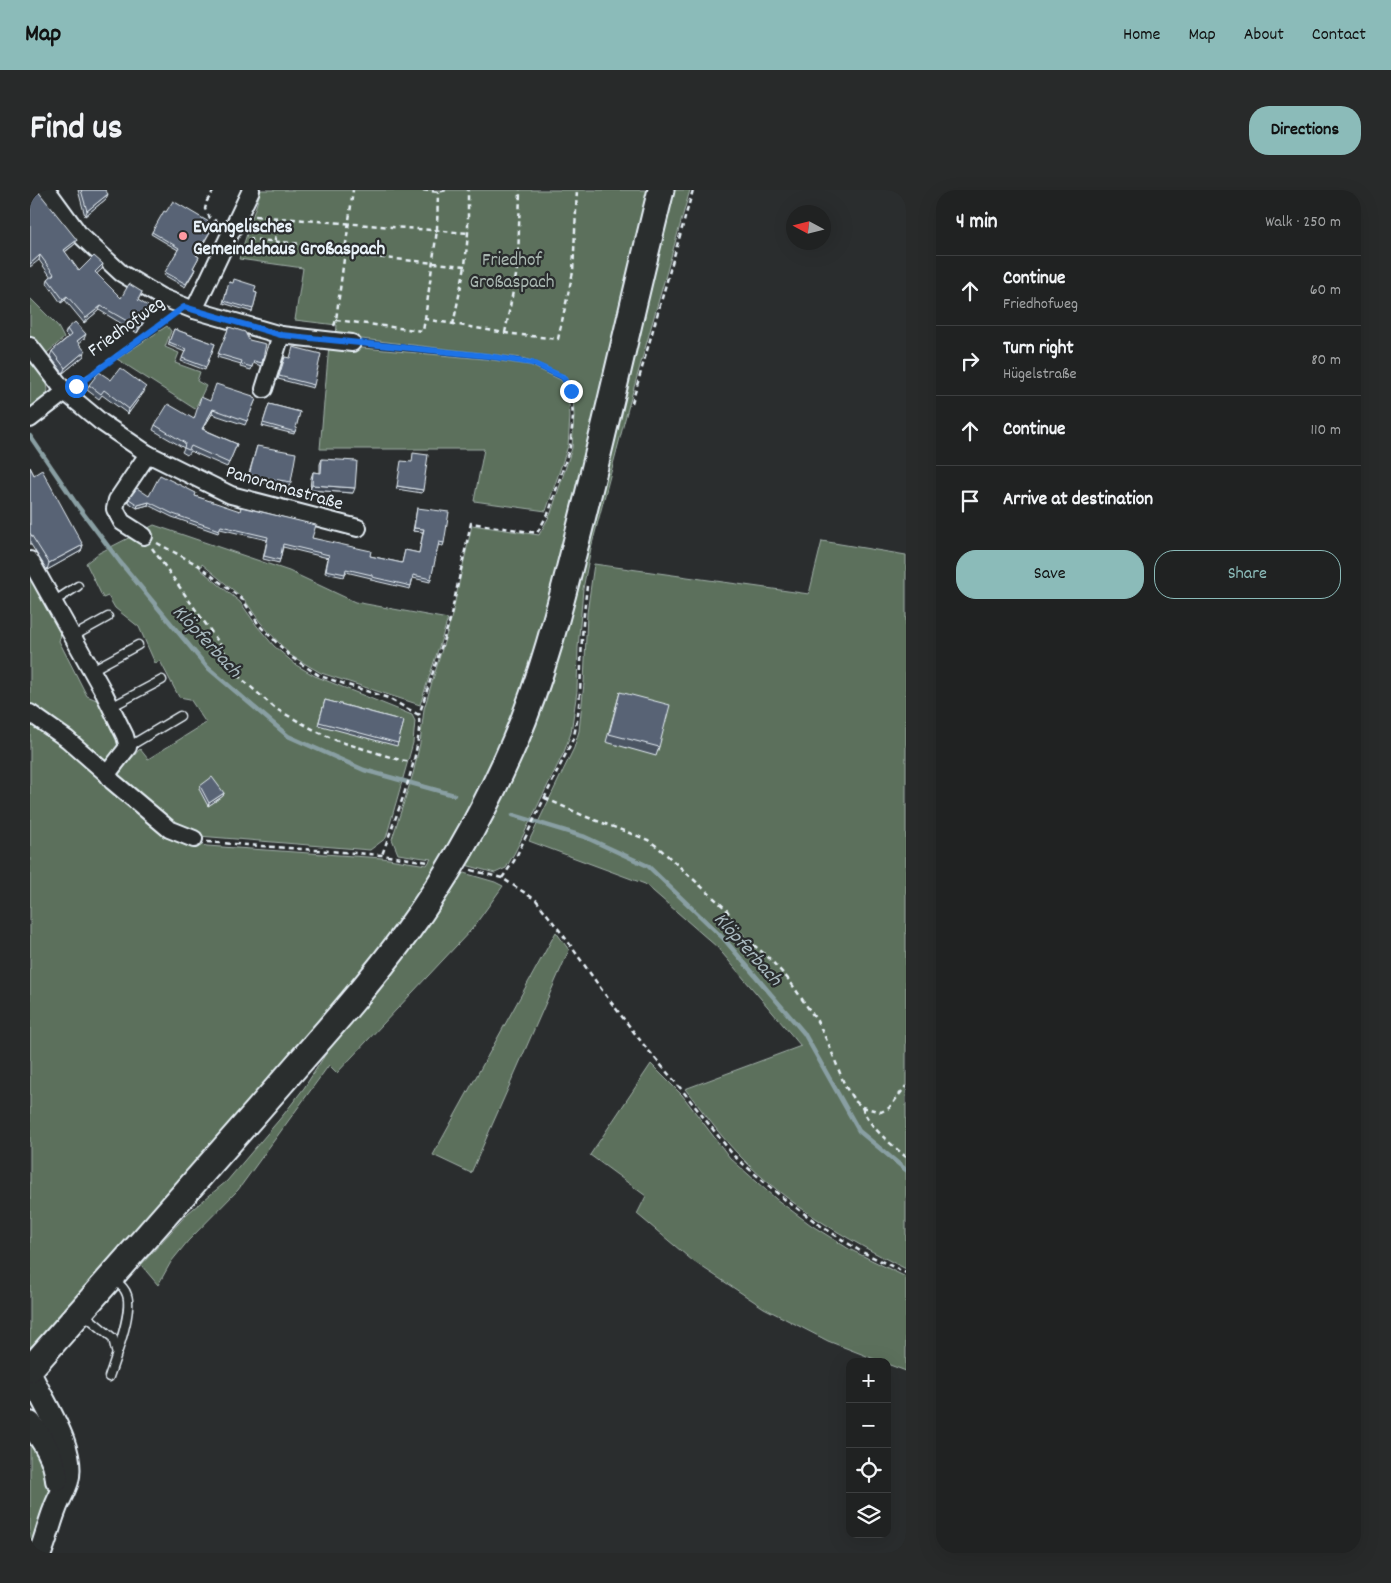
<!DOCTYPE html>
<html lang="en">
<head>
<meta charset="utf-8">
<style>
  body { margin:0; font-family:Dekko,sans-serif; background:#282a2a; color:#f1f3f6 }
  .controls { position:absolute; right:15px; bottom:15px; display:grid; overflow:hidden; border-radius:10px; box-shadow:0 5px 20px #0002 }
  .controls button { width:45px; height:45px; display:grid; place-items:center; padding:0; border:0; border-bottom:1px solid #3d3f40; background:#202222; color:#f1f3f6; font:25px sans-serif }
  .compass { position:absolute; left:756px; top:15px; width:45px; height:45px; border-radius:50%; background:#202222; box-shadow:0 5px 20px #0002; rotate:277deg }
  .stop { position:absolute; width:15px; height:15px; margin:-11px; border:4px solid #1a73e8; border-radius:50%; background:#fff }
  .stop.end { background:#1a73e8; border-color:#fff; box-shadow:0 1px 5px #0008 }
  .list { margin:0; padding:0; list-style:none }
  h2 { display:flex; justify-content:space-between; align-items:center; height:65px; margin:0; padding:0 20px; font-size:21px }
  h2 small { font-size:16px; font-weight:400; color:#a2a4a5 }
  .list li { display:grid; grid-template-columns:32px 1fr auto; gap:15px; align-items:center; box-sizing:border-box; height:70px; padding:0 20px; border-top:1px solid #3d3f40 }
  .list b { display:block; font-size:19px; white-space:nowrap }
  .list p { margin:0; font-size:16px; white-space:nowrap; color:#a2a4a5 }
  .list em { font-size:16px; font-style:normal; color:#a2a4a5 }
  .actions { display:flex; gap:10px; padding:15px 20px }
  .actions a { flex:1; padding:11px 0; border:1px solid #8bbbb9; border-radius:20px; text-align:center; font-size:18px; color:#8bbbb9 }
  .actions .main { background:#8bbbb9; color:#111 }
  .icon { flex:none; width:28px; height:28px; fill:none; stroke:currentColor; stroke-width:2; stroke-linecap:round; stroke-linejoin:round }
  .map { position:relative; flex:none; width:876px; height:1363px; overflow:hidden; border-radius:20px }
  header { display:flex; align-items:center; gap:30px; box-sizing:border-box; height:70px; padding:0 25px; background:#8bbbb9; color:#111 }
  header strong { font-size:24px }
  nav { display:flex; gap:28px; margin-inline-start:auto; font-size:18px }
  .intro { display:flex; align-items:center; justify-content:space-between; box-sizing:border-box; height:120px; padding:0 30px }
  h1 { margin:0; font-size:35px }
  .button { padding:12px 22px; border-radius:20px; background:#8bbbb9; color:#111; font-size:18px; font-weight:700 }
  main { display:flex; gap:30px; padding:0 30px }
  aside { flex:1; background:#202222; border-radius:20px; box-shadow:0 5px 20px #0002 }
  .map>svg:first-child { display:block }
  .green { fill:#5b705b; stroke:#a2b0aa }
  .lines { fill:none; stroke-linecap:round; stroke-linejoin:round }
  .stream { stroke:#899fa3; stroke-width:4.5 }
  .lane-casing { stroke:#e8f1f8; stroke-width:11 }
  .street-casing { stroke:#e8f1f8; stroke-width:20 }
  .secondary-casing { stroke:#e8f1f8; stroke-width:26 }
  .primary-casing { stroke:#e8f1f8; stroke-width:29 }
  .path { stroke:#e8f1f8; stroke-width:2.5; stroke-dasharray:5 4; stroke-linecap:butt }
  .lane { stroke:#2a2d2e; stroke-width:8 }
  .street { stroke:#2a2d2e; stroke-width:16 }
  .secondary { stroke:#2a2d2e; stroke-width:22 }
  .primary { stroke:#2a2d2e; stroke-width:25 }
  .wall { fill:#4c5564; stroke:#e8f1f8 }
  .shaded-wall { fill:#3e4551; stroke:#e8f1f8 }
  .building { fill:#586374; stroke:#e8f1f8 }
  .route { stroke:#1a73e8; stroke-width:6 }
  .poi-dot { fill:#ff9aa2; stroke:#2a2d2e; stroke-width:2 }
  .labels { text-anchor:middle; stroke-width:4.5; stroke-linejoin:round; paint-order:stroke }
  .poi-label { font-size:19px; font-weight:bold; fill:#e8f1f8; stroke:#2a2d2e; text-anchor:start }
  .park-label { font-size:19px; fill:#a9b7b1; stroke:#2a2d2e }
  .street-label { font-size:19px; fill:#e8f1f8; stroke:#2a2d2e }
  .water-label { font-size:20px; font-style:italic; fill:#a9bac0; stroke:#2a2d2e }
</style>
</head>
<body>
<header>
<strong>Map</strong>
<nav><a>Home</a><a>Map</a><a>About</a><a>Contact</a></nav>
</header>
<div class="intro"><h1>Find us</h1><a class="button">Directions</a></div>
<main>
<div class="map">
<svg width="876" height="1363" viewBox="0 0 876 1363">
  <rect width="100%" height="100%" fill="#2a2d2e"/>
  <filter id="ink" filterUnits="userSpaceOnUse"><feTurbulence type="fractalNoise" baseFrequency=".02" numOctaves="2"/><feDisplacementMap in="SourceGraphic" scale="10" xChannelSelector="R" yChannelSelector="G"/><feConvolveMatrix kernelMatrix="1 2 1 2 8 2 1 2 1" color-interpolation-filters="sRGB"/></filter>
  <g filter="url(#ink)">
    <!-- green -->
    <g class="green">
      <path d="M 231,0 L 622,0 L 510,458 L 448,608 L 359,753 L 0,1162 L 0,531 L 160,653 L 177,656 L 352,668 L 397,675 L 401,669 L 368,664 L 362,649 L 383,584 L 390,553 L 394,519 L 421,429 L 442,335 L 509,345 L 521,323 L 542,258 L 544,226 L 543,201 L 535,186 L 501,171 L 492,168 L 306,146 L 307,135 L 265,130 L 273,78 L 209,69 Z"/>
      <path d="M 640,0 L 660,0 L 595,229 L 561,358 L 553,399 L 548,458 L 547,501 L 541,543 L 534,562 L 485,662 L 476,678 L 465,683 L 432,674 L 456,632 Z"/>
      <path d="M 0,108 L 27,135 L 34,148 L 17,163 L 12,169 L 0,152 Z"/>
      <path d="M 137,136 L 141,141 L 135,157 L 149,163 L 145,173 L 170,182 L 167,191 L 176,196 L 165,219 L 87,169 Z"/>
      <path d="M 299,155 L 455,169 L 500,175 L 531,190 L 538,202 L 540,226 L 538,256 L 516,321 L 444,311 L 454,259 L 290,259 Z"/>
      <path d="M 0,169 L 17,194 L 18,200 L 14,209 L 0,221 Z"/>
      <path d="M 124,335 L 259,381 L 325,412 L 418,429 L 390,515 L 291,483 L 260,465 L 230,432 L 214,409 L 172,374 L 170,379 L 210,412 L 227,436 L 244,456 L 266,475 L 285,486 L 382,525 L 385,531 L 383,553 L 356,648 L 340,660 L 169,646 L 140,636 L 88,586 L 99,571 L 110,559 L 118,569 L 176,533 L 160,509 L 149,507 L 130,471 L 125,473 L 109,437 L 85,418 L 78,406 L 73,408 L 56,373 L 69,363 Z"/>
      <path d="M 792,351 L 876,365 L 876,1079 C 816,1049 757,1015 710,966 C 690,946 673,921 655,899 L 771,856 L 687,757 L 615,694 L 499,651 L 544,558 L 549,541 L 554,493 L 557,423 L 564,374 L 779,404 Z"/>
      <path d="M 0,381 L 32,442 L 29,451 L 57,506 L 69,511 L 89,548 L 90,555 L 87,564 L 76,571 L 68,571 L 0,517 Z"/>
      <path d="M 427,681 L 465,692 L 473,696 L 442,739 L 307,883 L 299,875 L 208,1000 L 158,1051 L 141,1072 L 128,1095 L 111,1075 L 158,1023 L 197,991 L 254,924 L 274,898 L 313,837 Z"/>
      <path d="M 526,742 L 539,760 L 441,983 L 403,965 Z"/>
      <path d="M 621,874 L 652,905 L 700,968 L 746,1009 L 781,1035 L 819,1059 L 876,1087 L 876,1181 L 857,1174 L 857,1172 L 852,1172 L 798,1151 L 734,1118 L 663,1071 L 607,1024 L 616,1006 L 560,965 Z"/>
      <path d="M 0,1253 L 6,1255 L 23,1293 L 19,1322 L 0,1363 Z"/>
    </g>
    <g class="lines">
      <!-- stream -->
      <g class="stream">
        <path d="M 0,246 L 47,315 L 90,372 L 177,477 L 258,546 L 334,580 L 424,605"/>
        <path d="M 483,625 L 555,647 L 618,676 L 694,749 L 774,843 L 829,941 L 876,980"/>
      </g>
      <!-- lane casing -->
      <g class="lane-casing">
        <g id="lane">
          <path d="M 23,412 L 48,396"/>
          <path d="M 42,447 L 78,427"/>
          <path d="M 62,480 L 108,455"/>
          <path d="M 81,517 L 132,490"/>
          <path d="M 98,557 L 150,526"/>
          <path d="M 54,1124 L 83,1148 L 86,1161"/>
          <path d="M 79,1187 C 85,1169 103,1122 97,1105 C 95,1098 90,1094 84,1090"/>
        </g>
      </g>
      <!-- street casing -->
      <g class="street-casing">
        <g id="street">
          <path d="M 17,0 L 49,44 L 91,83 L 131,107 L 164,120 L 251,145 L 322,153"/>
          <path d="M 164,120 L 221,0"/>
          <path d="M 0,156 L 35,202 L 71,232 L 118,264 L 201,305 L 328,338"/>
          <path d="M 234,199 L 251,145"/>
          <path d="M 0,229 L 35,202"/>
          <path d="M 114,346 L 92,332 L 85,319 L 87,310 L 118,264"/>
          <path d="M 0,370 L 72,499 L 95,546 L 98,557 L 77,584 L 82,591 L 139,639 L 164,649"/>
          <path d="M 0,523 L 37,549 L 77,584"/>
        </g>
      </g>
      <!-- secondary casing -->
      <g class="secondary-casing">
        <g id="secondary">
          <path d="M 0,1184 C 13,1213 46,1259 37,1291 C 34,1301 28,1310 25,1319 C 19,1334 16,1349 10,1363"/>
          <path d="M 0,1233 C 13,1251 25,1267 27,1290"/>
        </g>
      </g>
      <!-- primary casing -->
      <g class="primary-casing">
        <path id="primary" d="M 0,1179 C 76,1093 152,1007 227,921 C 278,862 331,805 377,742 C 420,683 456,618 485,551 C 514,483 531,412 549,341 C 578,227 603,113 631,0"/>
      </g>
      <!-- path -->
      <g class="path">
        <path d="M 184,0 L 177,11 L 175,19 L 180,28 L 190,33"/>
        <path d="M 393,0 L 408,2 L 417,0"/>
        <path d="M 225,26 L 438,43"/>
        <path d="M 218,49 L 315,58"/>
        <path d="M 245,51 L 247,28"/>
        <path d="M 314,64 L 435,76"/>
        <path d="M 395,129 L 407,40 L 408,2"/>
        <path d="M 306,130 L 393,141 L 395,129 L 475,143 L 528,149 L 543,82 L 547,0"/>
        <path d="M 423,135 L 435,76 L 438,43 L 438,0"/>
        <path d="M 304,136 L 306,130 L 323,0"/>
        <path d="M 475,143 L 488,75 L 490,0"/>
        <path d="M 336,154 L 459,166 L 502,173 L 533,187 L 541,201 L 543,227 L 540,257 L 519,322 L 507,343 L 441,333 L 420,430 L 389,525"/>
        <path d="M 48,193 L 141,127"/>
        <path d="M 602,213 L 663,0"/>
        <path d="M 127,353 L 168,375 L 213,410 L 229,435 L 261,467 L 290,486 L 358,508 L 389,525 C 392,566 366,625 352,665"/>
        <path d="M 122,358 L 192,457 L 205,483 L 246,519 L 288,542 L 308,551 L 370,570 L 382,572"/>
        <path d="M 515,608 L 554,626 L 618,650 L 629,658 L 696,719 L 712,745 L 739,768 L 759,790 L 787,831 L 799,855 L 815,896 L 824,910 L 832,917 L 851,922 L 859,918 L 876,896"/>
        <path d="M 177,652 L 352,665 L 399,672"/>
        <path d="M 441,680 L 472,688 L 506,710 L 536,749 L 574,803 L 613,854 L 652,900 L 704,966 L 753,1008 L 791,1036 L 830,1061 L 876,1083"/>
        <path d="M 472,688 L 484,671 L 543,549 C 552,516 550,483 552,449 C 553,431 555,413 557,396"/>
        <path d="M 832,917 C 839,937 860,953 876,967"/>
      </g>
      <!-- lane -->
      <use href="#lane" class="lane"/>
      <!-- street -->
      <use href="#street" class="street"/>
      <!-- secondary -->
      <use href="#secondary" class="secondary"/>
      <!-- primary -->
      <use href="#primary" class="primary"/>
    </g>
    <!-- wall -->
    <g class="wall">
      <path d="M 0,0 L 45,54 L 35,62 L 49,81 L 72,79 L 66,84 L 91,108 L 112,102 L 108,110 L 120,122 L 107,143 L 69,120 L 54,133 L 35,110 L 31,113 L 17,93 L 18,89 L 21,87 L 9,70 Z"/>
      <path d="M 48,0 L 75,0 L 76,9 L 55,26 Z"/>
      <path d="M 136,22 L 184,35 L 167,65 L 169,67 L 163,78 L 165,79 L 164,82 L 155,97 L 134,85 L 148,60 L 121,44 L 122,42 Z"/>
      <path d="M 199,92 L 227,103 L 222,122 L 193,113 Z"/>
      <path d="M 199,137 L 232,173 L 231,176 L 223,173 L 221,180 L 210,177 L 211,174 L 187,167 Z"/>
      <path d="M 37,139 L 54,149 L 49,153 L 54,166 L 33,183 L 20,166 L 22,161 L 38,147 L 35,144 Z"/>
      <path d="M 144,139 L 185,154 L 175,180 L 151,171 L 155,162 L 138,155 Z"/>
      <path d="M 255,167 L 284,195 L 283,198 L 248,189 Z"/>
      <path d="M 81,190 L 114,202 L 98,224 L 72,205 L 69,209 L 57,200 L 59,195 Z"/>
      <path d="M 223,208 L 226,209 L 215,235 L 182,224 L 173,239 L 207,254 L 197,277 L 160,261 L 157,265 L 152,262 L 154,258 L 123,240 L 125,235 L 164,229 L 180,211 Z"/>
      <path d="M 239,214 L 270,222 L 264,244 L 232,236 Z"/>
      <path d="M 227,256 L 261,292 L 259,297 L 217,290 Z"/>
      <path d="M 292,269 L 323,303 L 280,300 L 281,288 L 283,282 L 290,283 L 290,274 Z"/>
      <path d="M 0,277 L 4,285 L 53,355 L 51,361 L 17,380 L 0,353 Z"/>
      <path d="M 119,306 L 165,306 L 282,348 L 340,366 L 372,373 L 375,360 L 389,363 L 393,342 L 383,341 L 387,318 L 414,353 L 413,356 L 408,355 L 400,392 L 383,388 L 380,399 L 341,390 L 341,388 L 316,382 L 314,387 L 295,383 L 298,368 L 253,357 L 249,373 L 233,369 L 237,350 L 190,339 L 188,343 L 142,327 L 118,315 L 107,318 L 98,312 L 99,309 Z"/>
      <path d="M 590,502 L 629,557 L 626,566 L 576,552 Z"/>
      <path d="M 295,510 L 374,531 L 367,556 L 288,535 Z"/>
      <path d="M 170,596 L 194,603 L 193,606 L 178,616 L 169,599 Z"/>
    </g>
    <!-- shaded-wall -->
    <g class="shaded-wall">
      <path d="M 78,4 L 76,9 L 55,26 L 57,21 Z"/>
      <path d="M 47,50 L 45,54 L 32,64 L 34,60 Z"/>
      <path d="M 10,65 L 9,70 L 0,77 L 0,74 Z"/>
      <path d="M 73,74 L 72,79 L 63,87 L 65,82 Z"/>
      <path d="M 37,106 L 35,110 L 31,113 L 33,109 Z"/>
      <path d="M 71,116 L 69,120 L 54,133 L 56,128 Z"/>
      <path d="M 121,118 L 120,122 L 107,143 L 109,138 Z"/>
      <path d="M 56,144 L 54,149 L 45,156 L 47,151 Z"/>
      <path d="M 55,161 L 54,166 L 33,183 L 35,178 Z"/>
      <path d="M 116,197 L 114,202 L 98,224 L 99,219 Z"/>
      <path d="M 183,219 L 182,224 L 170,243 L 172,239 Z"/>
      <path d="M 282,295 L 325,298 L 323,303 L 280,300 Z"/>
      <path d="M 367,296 L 393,300 L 392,303 L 366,299 Z"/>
      <path d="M 119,312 L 118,315 L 107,318 L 108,315 Z"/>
      <path d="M 384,338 L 394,339 L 393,342 L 383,341 Z"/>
      <path d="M 53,355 L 51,361 L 17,380 L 19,373 Z"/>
      <path d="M 194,603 L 193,606 L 178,616 L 179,613 Z"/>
    </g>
    <!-- building -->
    <g class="building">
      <path d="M 0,0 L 7,0 L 47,50 L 34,60 L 49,81 L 64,66 L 73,74 L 65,82 L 91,108 L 99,94 L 112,102 L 108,110 L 121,118 L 109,138 L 71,116 L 56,128 L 37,106 L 33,109 L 18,89 L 24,84 L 10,65 L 0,74 Z"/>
      <path d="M 51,0 L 75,0 L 78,4 L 57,21 Z"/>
      <path d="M 143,11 L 184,35 L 166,65 L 169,67 L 163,78 L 165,79 L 156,94 L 135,82 L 149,58 L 122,42 L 134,21 L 136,22 Z"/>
      <path d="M 204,89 L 226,96 L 224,102 L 227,103 L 223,119 L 194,111 L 199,92 L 203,93 Z"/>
      <path d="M 45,132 L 56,144 L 47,151 L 55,161 L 35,178 L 22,161 L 41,145 L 37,139 Z"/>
      <path d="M 199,137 L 215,142 L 219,150 L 236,154 L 232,173 L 224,171 L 222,177 L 211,174 L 212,171 L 188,164 Z"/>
      <path d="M 144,139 L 185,154 L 176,177 L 152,168 L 156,159 L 139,152 Z"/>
      <path d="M 263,157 L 291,164 L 284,195 L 249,186 L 255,167 L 260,168 Z"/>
      <path d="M 90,178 L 116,197 L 99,219 L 74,200 L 71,204 L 59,195 L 69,182 L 81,190 Z"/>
      <path d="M 186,194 L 223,206 L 223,208 L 226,209 L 217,231 L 183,219 L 172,239 L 207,254 L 199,273 L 161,256 L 159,260 L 154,258 L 155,253 L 125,235 L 138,214 L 164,229 L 171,207 L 180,211 Z"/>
      <path d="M 239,214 L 270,222 L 265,242 L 233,233 Z"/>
      <path d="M 227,256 L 266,263 L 261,292 L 219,285 Z"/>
      <path d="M 383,263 L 398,265 L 393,300 L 367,296 L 371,271 L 382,272 Z"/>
      <path d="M 292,269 L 327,271 L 325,298 L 282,295 L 283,282 L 291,283 Z"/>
      <path d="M 0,277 L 4,285 L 12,280 L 53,355 L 19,373 L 0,343 Z"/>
      <path d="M 130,285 L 166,303 L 165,306 L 210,321 L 211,317 L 286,335 L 282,348 L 341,361 L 340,366 L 372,373 L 375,360 L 389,363 L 394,339 L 384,338 L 387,318 L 419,322 L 414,353 L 409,352 L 401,389 L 383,385 L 381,396 L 342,387 L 342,385 L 316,379 L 315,384 L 296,380 L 299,365 L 253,354 L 250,370 L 234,366 L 238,347 L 191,336 L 189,340 L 143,324 L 119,312 L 108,315 L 99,309 L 107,298 L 119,306 Z"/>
      <path d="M 590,502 L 640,515 L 629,557 L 579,544 Z"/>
      <path d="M 295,510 L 374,531 L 368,553 L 289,532 Z"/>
      <path d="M 182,587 L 194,603 L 179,613 L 170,596 Z"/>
    </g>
  </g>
  <g class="lines" filter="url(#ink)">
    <!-- route -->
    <path class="route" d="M 46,196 L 154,117 L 251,145 L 458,166 L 502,173 L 533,187 L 541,201"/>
  </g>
  <!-- markers -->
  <circle class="poi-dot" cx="153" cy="46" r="5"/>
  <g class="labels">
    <!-- poi labels -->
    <g class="poi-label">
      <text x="163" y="42">Evangelisches<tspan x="163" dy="22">Gemeindehaus Großaspach</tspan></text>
    </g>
    <!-- park labels -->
    <g class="park-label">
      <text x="482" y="75">Friedhof<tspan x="482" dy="22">Großaspach</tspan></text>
    </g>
    <!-- street labels -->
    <g class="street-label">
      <text transform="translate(95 135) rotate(-36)" y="7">Friedhofweg</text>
      <text transform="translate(255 296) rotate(16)" y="7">Panoramastraße</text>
    </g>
    <!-- water labels -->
    <g class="water-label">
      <text transform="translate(178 450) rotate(47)" y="7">Klöpferbach</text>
      <text transform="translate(719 758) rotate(48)" y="7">Klöpferbach</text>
    </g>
  </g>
</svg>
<div class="controls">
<button>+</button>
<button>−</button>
<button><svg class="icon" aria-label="locate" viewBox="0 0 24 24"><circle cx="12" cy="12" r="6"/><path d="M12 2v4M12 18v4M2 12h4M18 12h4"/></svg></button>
<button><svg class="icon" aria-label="layers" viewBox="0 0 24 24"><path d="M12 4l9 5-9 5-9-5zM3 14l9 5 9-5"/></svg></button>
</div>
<svg class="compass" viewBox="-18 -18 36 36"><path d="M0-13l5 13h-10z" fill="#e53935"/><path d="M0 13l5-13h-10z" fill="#a2a4a5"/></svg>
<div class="stop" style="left:46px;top:196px"></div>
<div class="stop end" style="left:541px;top:201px"></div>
</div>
<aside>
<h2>4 min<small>Walk · 250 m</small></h2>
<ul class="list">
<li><svg class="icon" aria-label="ahead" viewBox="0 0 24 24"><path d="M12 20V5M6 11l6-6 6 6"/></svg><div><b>Continue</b><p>Friedhofweg</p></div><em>60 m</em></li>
<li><svg class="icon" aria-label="right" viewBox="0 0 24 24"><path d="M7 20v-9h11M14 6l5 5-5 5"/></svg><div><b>Turn right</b><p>Hügelstraße</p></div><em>80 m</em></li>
<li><svg class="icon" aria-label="ahead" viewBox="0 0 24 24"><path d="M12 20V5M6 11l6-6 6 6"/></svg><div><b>Continue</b></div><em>110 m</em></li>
<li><svg class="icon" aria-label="arrive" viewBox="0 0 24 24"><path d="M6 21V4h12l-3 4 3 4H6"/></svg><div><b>Arrive at destination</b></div></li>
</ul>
<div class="actions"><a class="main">Save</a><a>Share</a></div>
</aside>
</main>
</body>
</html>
